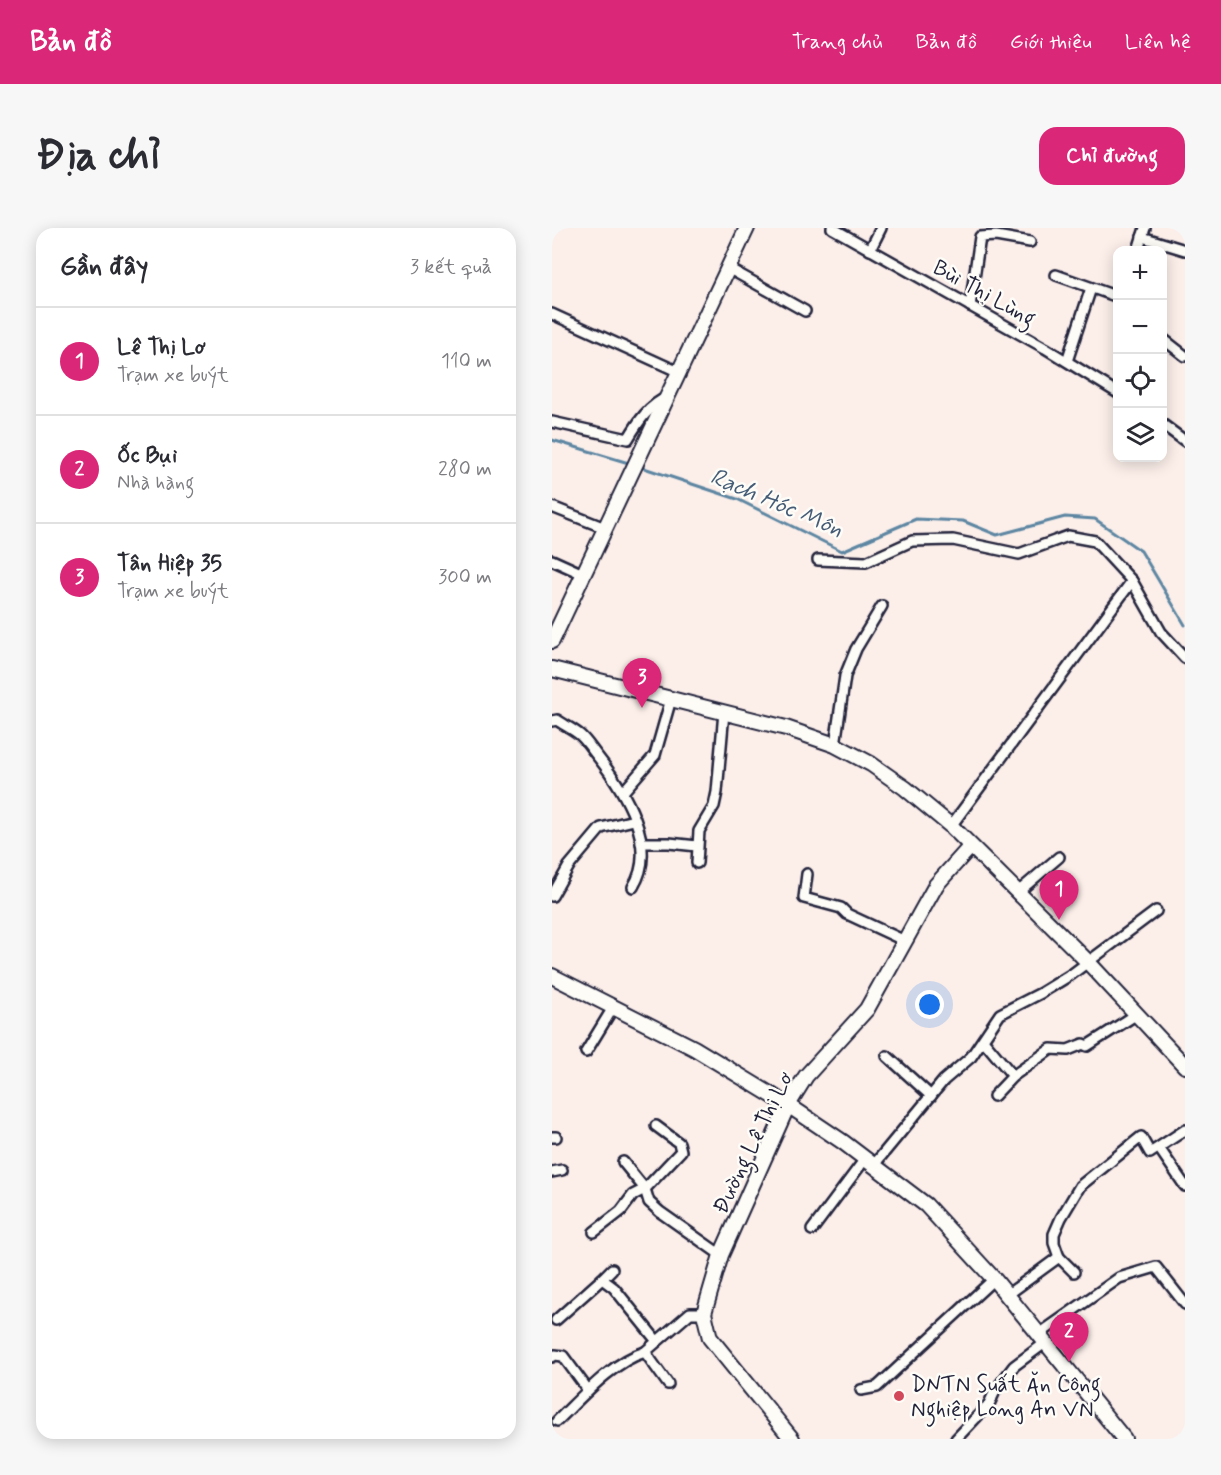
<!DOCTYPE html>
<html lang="vi">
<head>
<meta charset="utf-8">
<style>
  body { margin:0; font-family:Mynerve,sans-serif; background:#f7f7f7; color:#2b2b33 }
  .controls { position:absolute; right:18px; top:18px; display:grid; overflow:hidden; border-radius:12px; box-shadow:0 3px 15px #0003 }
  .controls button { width:54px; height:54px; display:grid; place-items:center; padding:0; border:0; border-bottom:2px solid #e1e1e2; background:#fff; color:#2b2b33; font:30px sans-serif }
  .you { position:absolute; left:378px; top:777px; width:21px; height:21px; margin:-15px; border:4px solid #fff; border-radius:50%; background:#1a73e8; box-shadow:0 0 0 9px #1a73e833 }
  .badge { display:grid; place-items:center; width:39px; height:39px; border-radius:50%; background:#db2777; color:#fff; font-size:20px; font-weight:700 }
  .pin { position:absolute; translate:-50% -50px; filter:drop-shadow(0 2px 3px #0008) }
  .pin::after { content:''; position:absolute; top:32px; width:21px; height:18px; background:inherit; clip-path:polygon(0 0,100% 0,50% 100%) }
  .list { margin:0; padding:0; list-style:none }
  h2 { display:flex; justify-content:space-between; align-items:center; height:78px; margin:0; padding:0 24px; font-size:26px }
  h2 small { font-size:20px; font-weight:400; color:#7c7c81 }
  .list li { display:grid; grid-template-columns:39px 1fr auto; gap:18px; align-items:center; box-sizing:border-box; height:108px; padding:0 24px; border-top:2px solid #e1e1e2 }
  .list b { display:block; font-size:22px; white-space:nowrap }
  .list p { margin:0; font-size:20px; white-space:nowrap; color:#7c7c81 }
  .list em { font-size:20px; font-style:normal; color:#7c7c81 }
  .icon { flex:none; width:33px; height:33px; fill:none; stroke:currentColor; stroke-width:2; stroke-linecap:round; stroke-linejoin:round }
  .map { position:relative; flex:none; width:633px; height:1211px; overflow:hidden; border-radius:18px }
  header { display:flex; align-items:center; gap:36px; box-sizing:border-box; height:84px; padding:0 30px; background:#db2777; color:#fff }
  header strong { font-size:28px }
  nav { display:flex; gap:33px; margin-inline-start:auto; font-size:21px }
  .intro { display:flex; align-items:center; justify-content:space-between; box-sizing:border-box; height:144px; padding:0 36px }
  h1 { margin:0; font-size:42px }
  .button { padding:15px 27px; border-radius:18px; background:#db2777; color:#fff; font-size:21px; font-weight:700 }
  main { display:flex; gap:36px; padding:0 36px }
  aside { flex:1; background:#fff; border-radius:18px; box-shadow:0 3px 15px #0003 }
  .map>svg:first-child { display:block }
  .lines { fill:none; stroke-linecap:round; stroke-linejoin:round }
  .stream { stroke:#5d86a2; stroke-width:3 }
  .street-casing { stroke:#22223b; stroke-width:14 }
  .secondary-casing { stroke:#22223b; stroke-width:18 }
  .street { stroke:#fdfcf7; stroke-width:9 }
  .secondary { stroke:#fdfcf7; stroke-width:14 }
  .poi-dot { fill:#d1495b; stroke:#fdfcf7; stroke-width:2 }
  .labels { text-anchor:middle; stroke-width:5; stroke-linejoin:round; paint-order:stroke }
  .street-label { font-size:22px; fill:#22223b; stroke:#fdfcf7 }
  .poi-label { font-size:22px; fill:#22223b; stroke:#fdfcf7; text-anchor:start }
  .water-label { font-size:24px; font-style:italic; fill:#455c77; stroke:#fdfcf7 }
</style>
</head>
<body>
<header>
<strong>Bản đồ</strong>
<nav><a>Trang chủ</a><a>Bản đồ</a><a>Giới thiệu</a><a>Liên hệ</a></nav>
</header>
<div class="intro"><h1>Địa chỉ</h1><a class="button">Chỉ đường</a></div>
<main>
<aside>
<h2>Gần đây<small>3 kết quả</small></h2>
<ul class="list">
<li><span class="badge">1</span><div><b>Lê Thị Lơ</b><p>Trạm xe buýt</p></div><em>110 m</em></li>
<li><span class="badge">2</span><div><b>Ốc Bụi</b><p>Nhà hàng</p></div><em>280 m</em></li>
<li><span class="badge">3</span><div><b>Tân Hiệp 35</b><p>Trạm xe buýt</p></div><em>300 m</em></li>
</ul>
</aside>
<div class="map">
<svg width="633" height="1211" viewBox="0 0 633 1211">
  <rect width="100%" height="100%" fill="#fcefea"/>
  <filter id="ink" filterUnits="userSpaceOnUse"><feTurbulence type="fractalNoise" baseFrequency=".0167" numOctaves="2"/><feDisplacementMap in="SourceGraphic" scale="12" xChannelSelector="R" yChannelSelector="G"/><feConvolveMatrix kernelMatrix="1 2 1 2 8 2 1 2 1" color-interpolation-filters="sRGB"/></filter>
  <g filter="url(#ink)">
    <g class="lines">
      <!-- stream -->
      <g class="stream">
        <path d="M 0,212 L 80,236"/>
        <path d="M 86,238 L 185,271 L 290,323 L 364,291 L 411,293 L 445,307 L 513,289 L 543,291 L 589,323 L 633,397"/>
      </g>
      <!-- street casing -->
      <g class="street-casing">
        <g id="street">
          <path d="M 280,0 L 493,120 L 566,165"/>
          <path d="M 590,9 L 633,22"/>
          <path d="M 318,22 L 329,0"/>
          <path d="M 586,22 L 593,0"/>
          <path d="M 176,40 L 253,83"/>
          <path d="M 504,47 L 566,69"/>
          <path d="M 418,78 L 428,9 L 444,8 L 478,14"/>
          <path d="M 0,86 L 127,144"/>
          <path d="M 610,110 L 633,128"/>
          <path d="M 515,133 L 539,60"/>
          <path d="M 0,194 L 76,211 C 86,194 97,177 116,169"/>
          <path d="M 610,196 L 633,213"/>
          <path d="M 0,279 L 53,300"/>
          <path d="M 0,332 L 31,346"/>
          <path d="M 266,332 L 314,334 L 360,313 L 401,312 L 467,326 L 516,308 L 543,313 L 580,353 L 609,404 L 633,430"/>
          <path d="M 0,493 L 5,492 C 12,497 21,501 28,507 C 35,513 40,522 46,529 C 72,562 107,618 81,659"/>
          <path d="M 283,517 L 293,448 L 304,421 L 330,378"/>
          <path d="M 71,564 L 103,527 L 119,471"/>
          <path d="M 399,598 L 580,353"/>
          <path d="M 89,615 L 117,615 L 145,618"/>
          <path d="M 145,635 L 147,603 L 162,578 L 165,564 L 172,484"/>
          <path d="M 255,646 L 252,670 L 289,680 L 295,686 L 353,713"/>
          <path d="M 465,665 L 507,629"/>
          <path d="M 0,668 L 17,638 L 49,600 L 82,592"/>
          <path d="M 431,812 L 461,848"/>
          <path d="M 34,824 L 62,778"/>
          <path d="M 335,828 L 379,868"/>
          <path d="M 442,868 L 461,848 L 499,821 L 516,822 L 531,816 L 535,818 L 585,786"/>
          <path d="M 0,909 L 4,909"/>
          <path d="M 607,920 L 633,958"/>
          <path d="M 71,934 L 93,961 L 97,974 L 108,984 L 169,1027"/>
          <path d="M 321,938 L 392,852 L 419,829 L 448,786 L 489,765 L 520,746 L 604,683"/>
          <path d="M 0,944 L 10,942"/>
          <path d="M 260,1002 L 313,931"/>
          <path d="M 42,1004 L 69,983 L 81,967 L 93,961 L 129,923 L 127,915 L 104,898"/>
          <path d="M 507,1029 L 502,1015 L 502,1006 L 509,990 L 528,958 L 589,909 L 598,925 L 633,902"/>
          <path d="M 50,1051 L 60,1041"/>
          <path d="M 455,1067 L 507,1029 L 522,1044"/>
          <path d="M 4,1092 L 50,1051 L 62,1060 L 104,1112"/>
          <path d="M 486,1107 L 567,1050 L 604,1039 L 633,1076"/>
          <path d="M 0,1129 L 3,1127 L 11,1128 L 36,1162"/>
          <path d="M 116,1156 L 93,1124 L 138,1085 L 152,1085"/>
          <path d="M 309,1162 L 325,1159 L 442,1051"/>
          <path d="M 5,1193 C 30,1169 60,1134 93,1124"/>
          <path d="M 404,1211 L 437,1176 L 443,1163 L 462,1138 L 493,1115"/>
        </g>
      </g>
      <!-- secondary casing -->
      <g class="secondary-casing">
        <g id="secondary">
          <path d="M 0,413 L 195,0"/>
          <path d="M 0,441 L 234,500 L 283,517 L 319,536 L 353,560 L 399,598 L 535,733 L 633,838"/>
          <path d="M 0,748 L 142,820 L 236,877 L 291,914 L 374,977 L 442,1051 L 572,1211"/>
          <path d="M 240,1211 L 158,1110 L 152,1085 L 169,1027 L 236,877 L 254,848 L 315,781 L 384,657 L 418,619"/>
        </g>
      </g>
      <!-- street -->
      <use href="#street" class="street"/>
      <!-- secondary -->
      <use href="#secondary" class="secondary"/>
    </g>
  </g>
  <!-- markers -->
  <circle class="poi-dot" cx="347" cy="1168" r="6"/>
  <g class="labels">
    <!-- street labels -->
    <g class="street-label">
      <text transform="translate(433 64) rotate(29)" y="8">Bùi Thị Lùng</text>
      <text transform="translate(200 914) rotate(-64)" y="8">Đường Lê Thị Lơ</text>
    </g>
    <!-- poi labels -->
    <g class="poi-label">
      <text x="359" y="1163">DNTN Suất Ăn Công<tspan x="359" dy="25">Nghiệp Long An VN</tspan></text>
    </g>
    <!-- water labels -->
    <g class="water-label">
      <text transform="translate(225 274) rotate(23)" y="8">Rạch Hóc Môn</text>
    </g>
  </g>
</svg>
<div class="controls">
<button>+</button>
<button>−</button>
<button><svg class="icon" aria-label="locate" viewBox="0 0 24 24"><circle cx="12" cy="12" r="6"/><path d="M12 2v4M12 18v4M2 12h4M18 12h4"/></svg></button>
<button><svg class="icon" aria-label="layers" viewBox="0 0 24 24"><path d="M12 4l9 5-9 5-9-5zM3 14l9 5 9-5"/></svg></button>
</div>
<div class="you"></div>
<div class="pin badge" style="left:507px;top:692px">1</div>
<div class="pin badge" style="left:517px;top:1134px">2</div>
<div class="pin badge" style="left:90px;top:480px">3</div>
</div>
</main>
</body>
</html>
